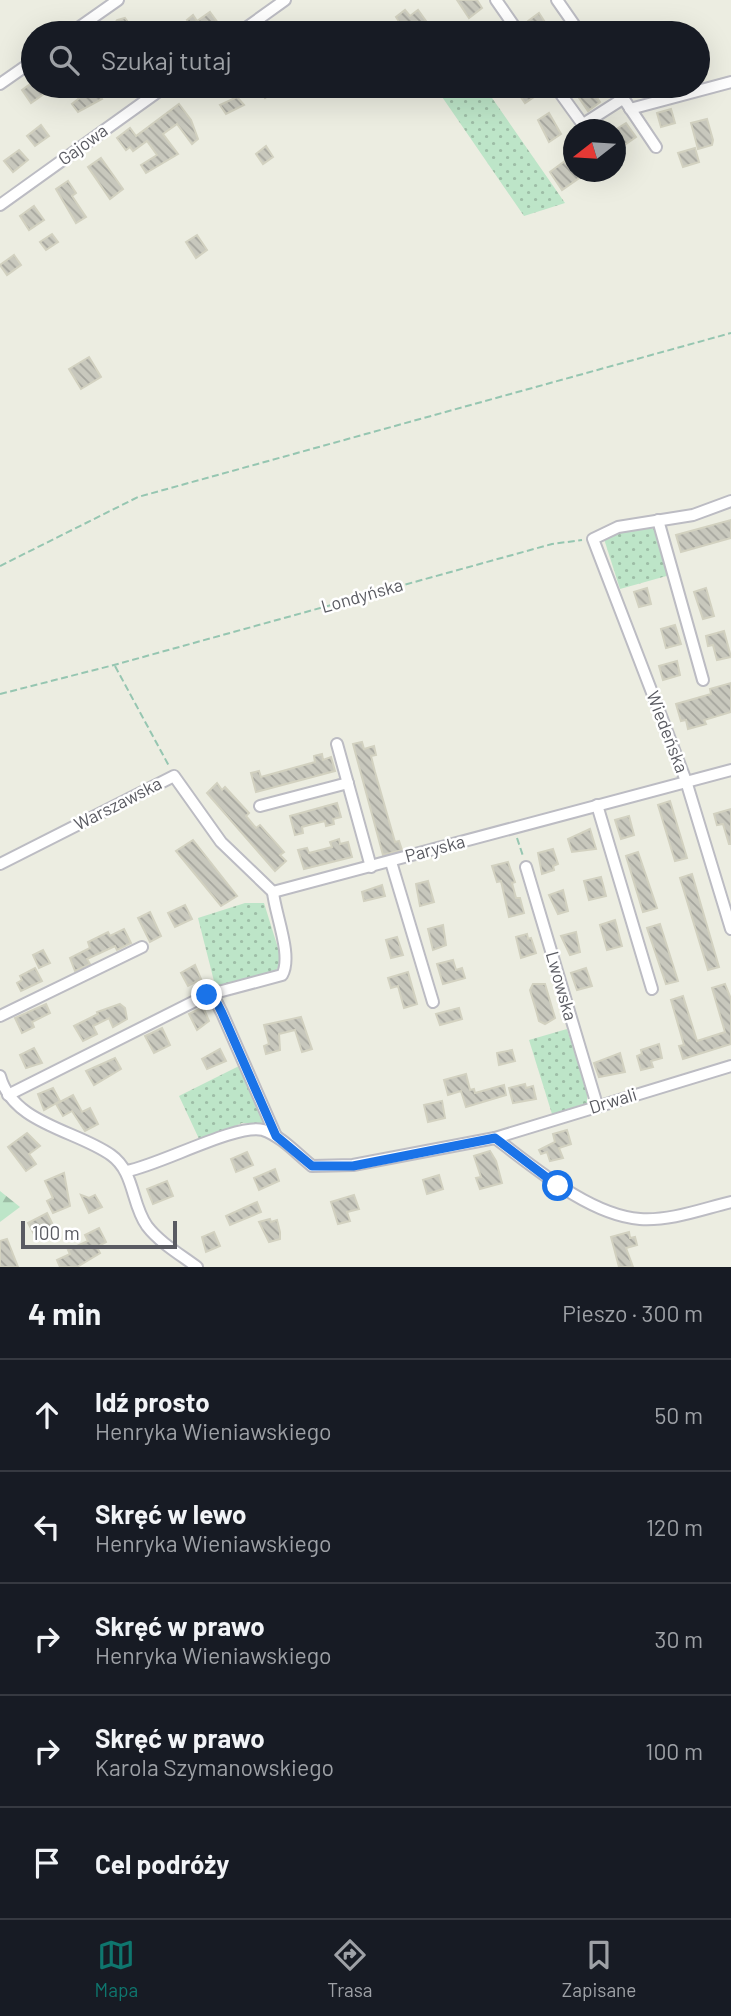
<!DOCTYPE html>
<html lang="pl">
<head>
<meta charset="utf-8">
<style>
  body { margin:0; font-family:Barlow,sans-serif; background:#20242c; color:#f1f3f6 }
  .compass { position:absolute; left:563px; top:119px; width:63px; height:63px; border-radius:50%; background:#171b24; box-shadow:0 7px 28px #0002; rotate:253deg }
  .scale { position:absolute; left:21px; bottom:18px; width:156px; box-sizing:border-box; padding-left:7px; border:4px solid #5a5b62; border-top:0; font-size:19px; line-height:24px; white-space:nowrap; color:#5a5b62; -webkit-text-stroke:5px #fff; paint-order:stroke }
  .stop { position:absolute; width:21px; height:21px; margin:-16px; border:5px solid #1a73e8; border-radius:50%; background:#fff }
  .stop.end { background:#1a73e8; border-color:#fff; box-shadow:0 2px 7px #0008 }
  .list { margin:0; padding:0; list-style:none }
  h2 { display:flex; justify-content:space-between; align-items:center; height:91px; margin:0; padding:0 28px; font-size:30px }
  h2 small { font-size:23px; font-weight:400; color:#9ea1a6 }
  .list li { display:grid; grid-template-columns:46px 1fr auto; gap:21px; align-items:center; box-sizing:border-box; height:112px; padding:0 28px; border-top:2px solid #363941 }
  .list b { display:block; font-size:26px; white-space:nowrap }
  .list p { margin:0; font-size:23px; white-space:nowrap; color:#9ea1a6 }
  .list em { font-size:23px; font-style:normal; color:#9ea1a6 }
  .icon { flex:none; width:38px; height:38px; fill:none; stroke:currentColor; stroke-width:2; stroke-linecap:round; stroke-linejoin:round }
  .map { position:relative; flex:none; width:731px; height:1267px; overflow:hidden }
  .search { position:absolute; background:#171b24; box-shadow:0 7px 28px #0002; left:21px; right:21px; top:21px; height:77px; display:flex; align-items:center; gap:18px; box-sizing:border-box; padding:0 24px; border-radius:38px; color:#9ea1a6; font-size:26px }
  .sheet { height:651px; background:#171b24 }
  nav { display:flex; justify-content:space-around; align-items:center; box-sizing:border-box; height:98px; border-top:2px solid #363941; background:#171b24; font-size:19px; color:#9ea1a6 }
  nav a { display:grid; justify-items:center; gap:4px }
  nav .on { color:#0f766e }
  .map>svg:first-child { display:block }
  .grass { fill:url(#grass-dots) }
  .forest { fill:url(#forest-firs) }
  .building { fill:url(#building-back-hatch); stroke:#d2d1c0; stroke-width:2 }
  .lines { fill:none; stroke-linecap:round; stroke-linejoin:round }
  .minor-casing { stroke:#bcbcc3; stroke-width:14 }
  .path { stroke:#96c6b1; stroke-width:2; stroke-dasharray:7 3.5; stroke-linecap:butt }
  .minor { stroke:#fff; stroke-width:10 }
  .route { stroke:#1a73e8; stroke-width:9 }
  .labels { text-anchor:middle; stroke-width:5; stroke-linejoin:round; paint-order:stroke }
  .street-label { font-size:18px; fill:#5a5b62; stroke:#fff }
</style>
</head>
<body>
<div class="map">
<svg width="731" height="1267" viewBox="0 0 731 1267">
  <defs>
    <pattern id="grass-dots" width="8" height="8" patternUnits="userSpaceOnUse" patternTransform="scale(1.75)"><rect width="8" height="8" fill="#bde5c8"/><path d="M2 2h.1M6 6h.1" fill="none" stroke="#9dbda6" stroke-width="1.8" stroke-linecap="round"/></pattern>
    <pattern id="forest-firs" width="22" height="20" patternUnits="userSpaceOnUse" patternTransform="scale(1.75)"><rect width="22" height="20" fill="#bde5c8"/><path d="M5 1l3.5 6h-7zM16 11l3.5 6h-7z" fill="#9dbda6"/></pattern>
    <pattern id="building-back-hatch" width="6" height="6" patternUnits="userSpaceOnUse" patternTransform="scale(1.75)"><rect width="6" height="6" fill="#c8c8bd"/><path d="M-1 5l2 2M0 0l6 6M5-1l2 2" fill="none" stroke="#a5a59d"/></pattern>
  </defs>
  <rect width="100%" height="100%" fill="#ecede1"/>
  <!-- grass -->
  <g class="grass">
    <path d="M 447,86 L 503,86 L 490,95 L 565,203 L 524,216 L 438,91 Z"/>
    <path d="M 651,528 L 655,529 L 670,575 L 620,589 L 604,539 L 626,530 Z"/>
    <path d="M 245,903 L 264,903 L 282,961 L 273,975 L 216,989 L 198,918 Z"/>
    <path d="M 567,1029 L 587,1090 L 587,1103 L 552,1114 L 529,1040 Z"/>
    <path d="M 241,1065 L 265,1124 L 242,1123 L 200,1141 L 179,1096 Z"/>
  </g>
  <!-- forest -->
  <path class="forest" d="M 0,1191 L 20,1207 L 0,1222 Z"/>
  <!-- building -->
  <g class="building">
    <path d="M 457,0 L 477,0 L 482,8 L 469,18 Z"/>
    <path d="M 405,10 L 410,16 L 418,10 L 431,28 L 423,33 L 407,33 L 396,17 Z"/>
    <path d="M 210,12 L 221,27 L 213,33 L 202,33 L 198,28 L 194,31 L 187,20 L 193,15 L 197,21 Z"/>
    <path d="M 539,13 L 552,33 L 535,33 L 530,26 L 528,21 Z"/>
    <path d="M 125,18 L 133,29 L 128,33 L 116,33 L 112,28 L 117,20 Z"/>
    <path d="M 33,82 L 33,86 L 55,86 L 31,103 L 22,90 Z"/>
    <path d="M 266,86 L 274,92 L 265,98 L 260,90 Z"/>
    <path d="M 522,86 L 531,86 L 537,95 L 525,103 L 516,90 Z"/>
    <path d="M 571,86 L 589,86 L 600,102 L 588,111 Z"/>
    <path d="M 93,87 L 101,90 L 99,95 L 102,99 L 78,112 L 72,104 Z"/>
    <path d="M 237,97 L 244,105 L 226,114 L 220,105 Z"/>
    <path d="M 179,104 L 191,120 L 198,139 L 192,144 L 177,124 L 163,134 L 178,154 L 146,173 L 141,165 L 157,155 L 147,141 L 133,151 L 130,147 L 126,150 L 117,138 L 130,128 L 136,136 Z"/>
    <path d="M 671,109 L 675,123 L 661,127 L 657,113 Z"/>
    <path d="M 549,113 L 561,134 L 549,142 L 538,120 Z"/>
    <path d="M 707,119 L 713,140 L 712,145 L 698,149 L 691,123 Z"/>
    <path d="M 626,123 L 636,137 L 623,146 L 619,140 L 615,142 L 615,130 Z"/>
    <path d="M 41,125 L 49,136 L 35,146 L 27,136 Z"/>
    <path d="M 266,146 L 273,157 L 263,164 L 256,154 Z"/>
    <path d="M 695,148 L 699,162 L 683,167 L 678,153 Z"/>
    <path d="M 19,150 L 28,160 L 13,172 L 4,161 Z"/>
    <path d="M 573,155 L 573,172 L 578,172 L 582,176 L 562,190 L 550,172 Z"/>
    <path d="M 101,158 L 123,189 L 110,199 L 88,167 Z"/>
    <path d="M 68,181 L 76,193 L 72,196 L 86,217 L 76,223 L 56,189 Z"/>
    <path d="M 34,206 L 44,220 L 29,230 L 20,216 Z"/>
    <path d="M 52,234 L 58,242 L 46,250 L 40,242 Z"/>
    <path d="M 197,235 L 207,250 L 196,258 L 186,242 Z"/>
    <path d="M 14,255 L 21,265 L 7,275 L 0,265 Z"/>
    <path d="M 89,357 L 101,377 L 81,389 L 69,369 Z"/>
    <path d="M 731,520 L 731,538 L 681,552 L 676,535 Z"/>
    <path d="M 647,588 L 651,604 L 639,607 L 634,592 Z"/>
    <path d="M 706,588 L 714,616 L 703,619 L 694,592 Z"/>
    <path d="M 675,625 L 681,644 L 666,648 L 661,629 Z"/>
    <path d="M 724,631 L 731,657 L 717,660 L 713,645 L 708,646 L 706,636 Z"/>
    <path d="M 677,661 L 680,675 L 663,680 L 659,666 Z"/>
    <path d="M 731,683 L 731,712 L 704,720 L 706,724 L 688,729 L 686,720 L 681,721 L 676,704 L 711,694 L 710,689 Z"/>
    <path d="M 362,742 L 364,749 L 374,746 L 376,755 L 371,756 L 375,772 L 395,842 L 399,841 L 402,850 L 383,855 L 353,744 Z"/>
    <path d="M 322,754 L 323,760 L 331,757 L 335,771 L 256,792 L 251,773 L 259,771 L 261,777 L 268,775 L 315,762 L 314,756 Z"/>
    <path d="M 217,783 L 222,790 L 225,787 L 249,813 L 246,816 L 256,828 L 260,825 L 284,852 L 280,855 L 286,861 L 275,871 L 207,793 Z"/>
    <path d="M 670,801 L 687,858 L 675,861 L 658,805 Z"/>
    <path d="M 337,803 L 341,817 L 333,819 L 334,824 L 326,826 L 325,821 L 309,825 L 302,827 L 303,833 L 295,835 L 290,816 Z"/>
    <path d="M 731,809 L 731,844 L 729,844 L 723,824 L 717,825 L 714,814 Z"/>
    <path d="M 629,816 L 634,835 L 621,839 L 615,820 Z"/>
    <path d="M 590,829 L 596,849 L 572,852 L 568,839 Z"/>
    <path d="M 339,839 L 340,844 L 348,842 L 352,857 L 304,869 L 298,850 L 307,848 L 309,853 L 332,847 L 330,842 Z"/>
    <path d="M 193,840 L 237,896 L 221,906 L 176,851 Z"/>
    <path d="M 553,849 L 558,864 L 553,866 L 554,870 L 542,874 L 538,853 Z"/>
    <path d="M 638,852 L 657,908 L 643,912 L 626,856 Z"/>
    <path d="M 508,862 L 515,882 L 512,883 L 516,898 L 520,898 L 524,913 L 509,917 L 501,881 L 497,882 L 492,866 Z"/>
    <path d="M 692,874 L 719,967 L 708,970 L 680,878 Z"/>
    <path d="M 601,877 L 606,896 L 589,900 L 584,881 Z"/>
    <path d="M 428,881 L 434,902 L 420,906 L 416,884 Z"/>
    <path d="M 382,885 L 385,896 L 364,901 L 362,892 Z"/>
    <path d="M 563,890 L 568,911 L 558,914 L 549,895 Z"/>
    <path d="M 185,905 L 192,919 L 175,927 L 168,913 Z"/>
    <path d="M 150,912 L 161,936 L 150,942 L 138,918 Z"/>
    <path d="M 615,920 L 622,946 L 607,950 L 600,925 Z"/>
    <path d="M 660,924 L 678,981 L 666,984 L 647,928 Z"/>
    <path d="M 443,925 L 446,945 L 433,950 L 428,929 Z"/>
    <path d="M 124,929 L 131,943 L 117,950 L 115,946 L 87,959 L 90,964 L 75,971 L 70,958 L 90,948 L 88,942 L 108,932 L 110,936 Z"/>
    <path d="M 576,932 L 580,952 L 570,955 L 561,936 Z"/>
    <path d="M 527,934 L 528,939 L 531,938 L 536,953 L 521,958 L 516,937 Z"/>
    <path d="M 397,937 L 403,955 L 391,958 L 386,940 Z"/>
    <path d="M 43,950 L 50,963 L 39,968 L 33,955 Z"/>
    <path d="M 453,960 L 456,970 L 462,968 L 465,978 L 443,984 L 437,964 Z"/>
    <path d="M 195,965 L 201,979 L 188,986 L 181,973 Z"/>
    <path d="M 35,968 L 42,981 L 21,991 L 17,983 L 22,980 L 20,976 Z"/>
    <path d="M 586,968 L 592,986 L 577,990 L 571,973 Z"/>
    <path d="M 408,972 L 417,1004 L 404,1008 L 398,986 L 391,988 L 388,978 Z"/>
    <path d="M 533,984 L 545,984 L 555,1018 L 545,1024 L 539,1021 L 536,1010 L 530,990 Z"/>
    <path d="M 725,984 L 731,999 L 731,1044 L 683,1059 L 679,1046 L 684,1045 L 671,1000 L 683,996 L 697,1041 L 725,1032 L 712,988 Z"/>
    <path d="M 46,1004 L 50,1013 L 32,1022 L 34,1027 L 22,1033 L 15,1018 Z"/>
    <path d="M 120,1004 L 125,1008 L 127,1019 L 113,1027 L 109,1018 L 93,1026 L 97,1034 L 83,1041 L 74,1026 L 98,1014 L 97,1012 Z"/>
    <path d="M 203,1007 L 209,1021 L 197,1030 L 189,1014 Z"/>
    <path d="M 459,1008 L 462,1019 L 440,1025 L 436,1014 Z"/>
    <path d="M 301,1017 L 312,1049 L 302,1052 L 295,1030 L 279,1034 L 280,1050 L 266,1054 L 264,1046 L 269,1044 L 264,1025 Z"/>
    <path d="M 162,1028 L 170,1045 L 154,1053 L 145,1036 Z"/>
    <path d="M 659,1044 L 662,1058 L 651,1061 L 653,1067 L 641,1070 L 637,1056 L 642,1054 L 641,1050 Z"/>
    <path d="M 34,1048 L 42,1063 L 26,1068 L 20,1055 Z"/>
    <path d="M 220,1049 L 226,1061 L 207,1069 L 202,1059 Z"/>
    <path d="M 512,1050 L 515,1061 L 499,1065 L 497,1053 Z"/>
    <path d="M 620,1053 L 625,1072 L 599,1077 L 594,1063 Z"/>
    <path d="M 115,1058 L 121,1069 L 94,1085 L 86,1071 Z"/>
    <path d="M 466,1074 L 470,1090 L 474,1089 L 475,1093 L 504,1085 L 506,1095 L 466,1107 L 461,1091 L 448,1095 L 444,1080 Z"/>
    <path d="M 525,1084 L 526,1088 L 533,1086 L 536,1099 L 513,1103 L 509,1088 Z"/>
    <path d="M 53,1088 L 60,1101 L 44,1110 L 38,1094 Z"/>
    <path d="M 73,1095 L 82,1112 L 90,1108 L 98,1124 L 85,1131 L 72,1111 L 63,1116 L 56,1104 Z"/>
    <path d="M 442,1101 L 445,1118 L 428,1122 L 424,1105 Z"/>
    <path d="M 567,1130 L 571,1144 L 559,1148 L 563,1158 L 550,1161 L 547,1152 L 541,1154 L 539,1150 L 555,1142 L 553,1134 Z"/>
    <path d="M 27,1133 L 40,1146 L 29,1154 L 36,1164 L 26,1171 L 8,1147 Z"/>
    <path d="M 490,1151 L 496,1161 L 502,1183 L 480,1189 L 476,1178 L 481,1177 L 474,1156 Z"/>
    <path d="M 247,1152 L 253,1165 L 236,1172 L 231,1159 Z"/>
    <path d="M 275,1169 L 279,1181 L 259,1190 L 254,1178 Z"/>
    <path d="M 64,1173 L 70,1206 L 53,1213 L 47,1201 L 53,1198 L 45,1181 Z"/>
    <path d="M 439,1175 L 443,1189 L 427,1194 L 423,1180 Z"/>
    <path d="M 167,1181 L 173,1196 L 153,1204 L 147,1189 Z"/>
    <path d="M 81,1195 L 89,1198 L 95,1195 L 102,1207 L 89,1213 Z"/>
    <path d="M 354,1195 L 359,1209 L 347,1212 L 350,1221 L 338,1224 L 331,1202 Z"/>
    <path d="M 257,1202 L 261,1212 L 230,1225 L 226,1216 Z"/>
    <path d="M 47,1213 L 55,1229 L 36,1238 L 28,1223 Z"/>
    <path d="M 270,1219 L 271,1222 L 277,1220 L 280,1232 L 280,1239 L 269,1242 L 259,1222 Z"/>
    <path d="M 99,1228 L 106,1242 L 97,1247 L 100,1253 L 77,1267 L 60,1267 L 57,1260 L 70,1254 L 68,1250 L 88,1241 L 85,1235 Z"/>
    <path d="M 214,1232 L 220,1246 L 206,1252 L 202,1237 Z"/>
    <path d="M 629,1232 L 630,1238 L 635,1237 L 637,1245 L 626,1248 L 633,1267 L 619,1267 L 611,1237 Z"/>
    <path d="M 7,1239 L 18,1267 L 0,1267 L 0,1241 Z"/>
  </g>
  <g class="lines">
    <!-- minor casing -->
    <g class="minor-casing">
      <g id="minor">
        <path d="M 496,0 L 519,33"/>
        <path d="M 557,0 L 580,33"/>
        <path d="M 71,33 L 118,0"/>
        <path d="M 239,33 L 285,0"/>
        <path d="M 0,84 L 33,61"/>
        <path d="M 555,86 L 581,122 L 585,123 L 624,98"/>
        <path d="M 615,86 L 656,147"/>
        <path d="M 630,109 L 731,82"/>
        <path d="M 0,205 L 166,86"/>
        <path d="M 731,501 L 693,515 L 618,527 L 593,539 L 686,781 L 731,929"/>
        <path d="M 658,520 L 703,680"/>
        <path d="M 337,744 L 371,867"/>
        <path d="M 597,805 L 652,989"/>
        <path d="M 260,806 L 348,783"/>
        <path d="M 391,862 L 433,1002"/>
        <path d="M 0,864 L 174,776 L 221,842 L 273,892"/>
        <path d="M 526,867 L 597,1105"/>
        <path d="M 273,892 L 731,770"/>
        <path d="M 207,995 L 282,975 C 293,956 275,914 273,892"/>
        <path d="M 0,1016 L 142,947"/>
        <path d="M 0,1076 C 13,1124 76,1130 111,1155 C 135,1172 131,1204 147,1226 C 160,1243 181,1255 197,1267"/>
        <path d="M 8,1095 L 207,995 L 216,1001 L 222,1013 L 276,1136"/>
        <path d="M 495,1138 L 731,1066"/>
        <path d="M 127,1171 C 160,1165 237,1123 263,1130 C 281,1136 297,1154 312,1166 L 353,1165 L 495,1138 C 534,1167 589,1215 640,1219 C 671,1221 702,1209 731,1202"/>
      </g>
    </g>
    <!-- path -->
    <g class="path">
      <path d="M 0,566 L 138,497 L 731,333"/>
      <path d="M 115,666 L 169,766"/>
      <path d="M 0,694 L 114,665 L 552,544 L 582,540"/>
      <path d="M 517,838 L 523,856"/>
    </g>
    <!-- minor -->
    <use href="#minor" class="minor"/>
  </g>
  <g class="lines">
    <!-- route -->
    <path class="route" d="M 207,995 L 216,1001 L 222,1013 L 276,1136 L 312,1166 L 353,1166 L 495,1138 L 558,1186"/>
  </g>
  <g class="labels">
    <!-- street labels -->
    <g class="street-label">
      <text transform="translate(83 145) rotate(-36)" y="6">Gajowa</text>
      <text transform="translate(362 596) rotate(-16)" y="6">Londyńska</text>
      <text transform="translate(667 732) rotate(69)" y="6">Wiedeńska</text>
      <text transform="translate(118 804) rotate(-27)" y="6">Warszawska</text>
      <text transform="translate(435 849) rotate(-15)" y="6">Paryska</text>
      <text transform="translate(561 986) rotate(74)" y="6">Lwowska</text>
      <text transform="translate(613 1101) rotate(-17)" y="6">Drwali</text>
    </g>
  </g>
</svg>
<svg class="compass" viewBox="-18 -18 36 36"><path d="M0-13l5 13h-10z" fill="#e53935"/><path d="M0 13l5-13h-10z" fill="#9ea1a6"/></svg>
<div class="scale">100 m</div>
<div class="stop" style="left:558px;top:1186px"></div>
<div class="stop end" style="left:207px;top:995px"></div>
<div class="search"><svg class="icon" aria-label="search" viewBox="0 0 24 24"><circle cx="10" cy="10" r="6"/><path d="M15 15l6 6"/></svg>Szukaj tutaj</div>
</div>
<section class="sheet">
<h2>4 min<small>Pieszo · 300 m</small></h2>
<ul class="list">
<li><svg class="icon" aria-label="ahead" viewBox="0 0 24 24"><path d="M12 20V5M6 11l6-6 6 6"/></svg><div><b>Idź prosto</b><p>Henryka Wieniawskiego</p></div><em>50 m</em></li>
<li><svg class="icon" aria-label="left" viewBox="0 0 24 24"><path d="M17 20v-9H6M10 6l-5 5 5 5"/></svg><div><b>Skręć w lewo</b><p>Henryka Wieniawskiego</p></div><em>120 m</em></li>
<li><svg class="icon" aria-label="right" viewBox="0 0 24 24"><path d="M7 20v-9h11M14 6l5 5-5 5"/></svg><div><b>Skręć w prawo</b><p>Henryka Wieniawskiego</p></div><em>30 m</em></li>
<li><svg class="icon" aria-label="right" viewBox="0 0 24 24"><path d="M7 20v-9h11M14 6l5 5-5 5"/></svg><div><b>Skręć w prawo</b><p>Karola Szymanowskiego</p></div><em>100 m</em></li>
<li><svg class="icon" aria-label="arrive" viewBox="0 0 24 24"><path d="M6 21V4h12l-3 4 3 4H6"/></svg><div><b>Cel podróży</b></div></li>
</ul>
</section>
<nav>
<a class="on"><svg class="icon" aria-label="map" viewBox="0 0 24 24"><path d="M3 6l6-2 6 2 6-2v14l-6 2-6-2-6 2zM9 4v14M15 6v14"/></svg>Mapa</a>
<a><svg class="icon" aria-label="directions" viewBox="0 0 24 24"><path d="M12 3l9 9-9 9-9-9zM9 14v-3h6M13 9l2 2-2 2"/></svg>Trasa</a>
<a><svg class="icon" aria-label="saved" viewBox="0 0 24 24"><path d="M7 4h10v16l-5-4-5 4z"/></svg>Zapisane</a>
</nav>
</body>
</html>
